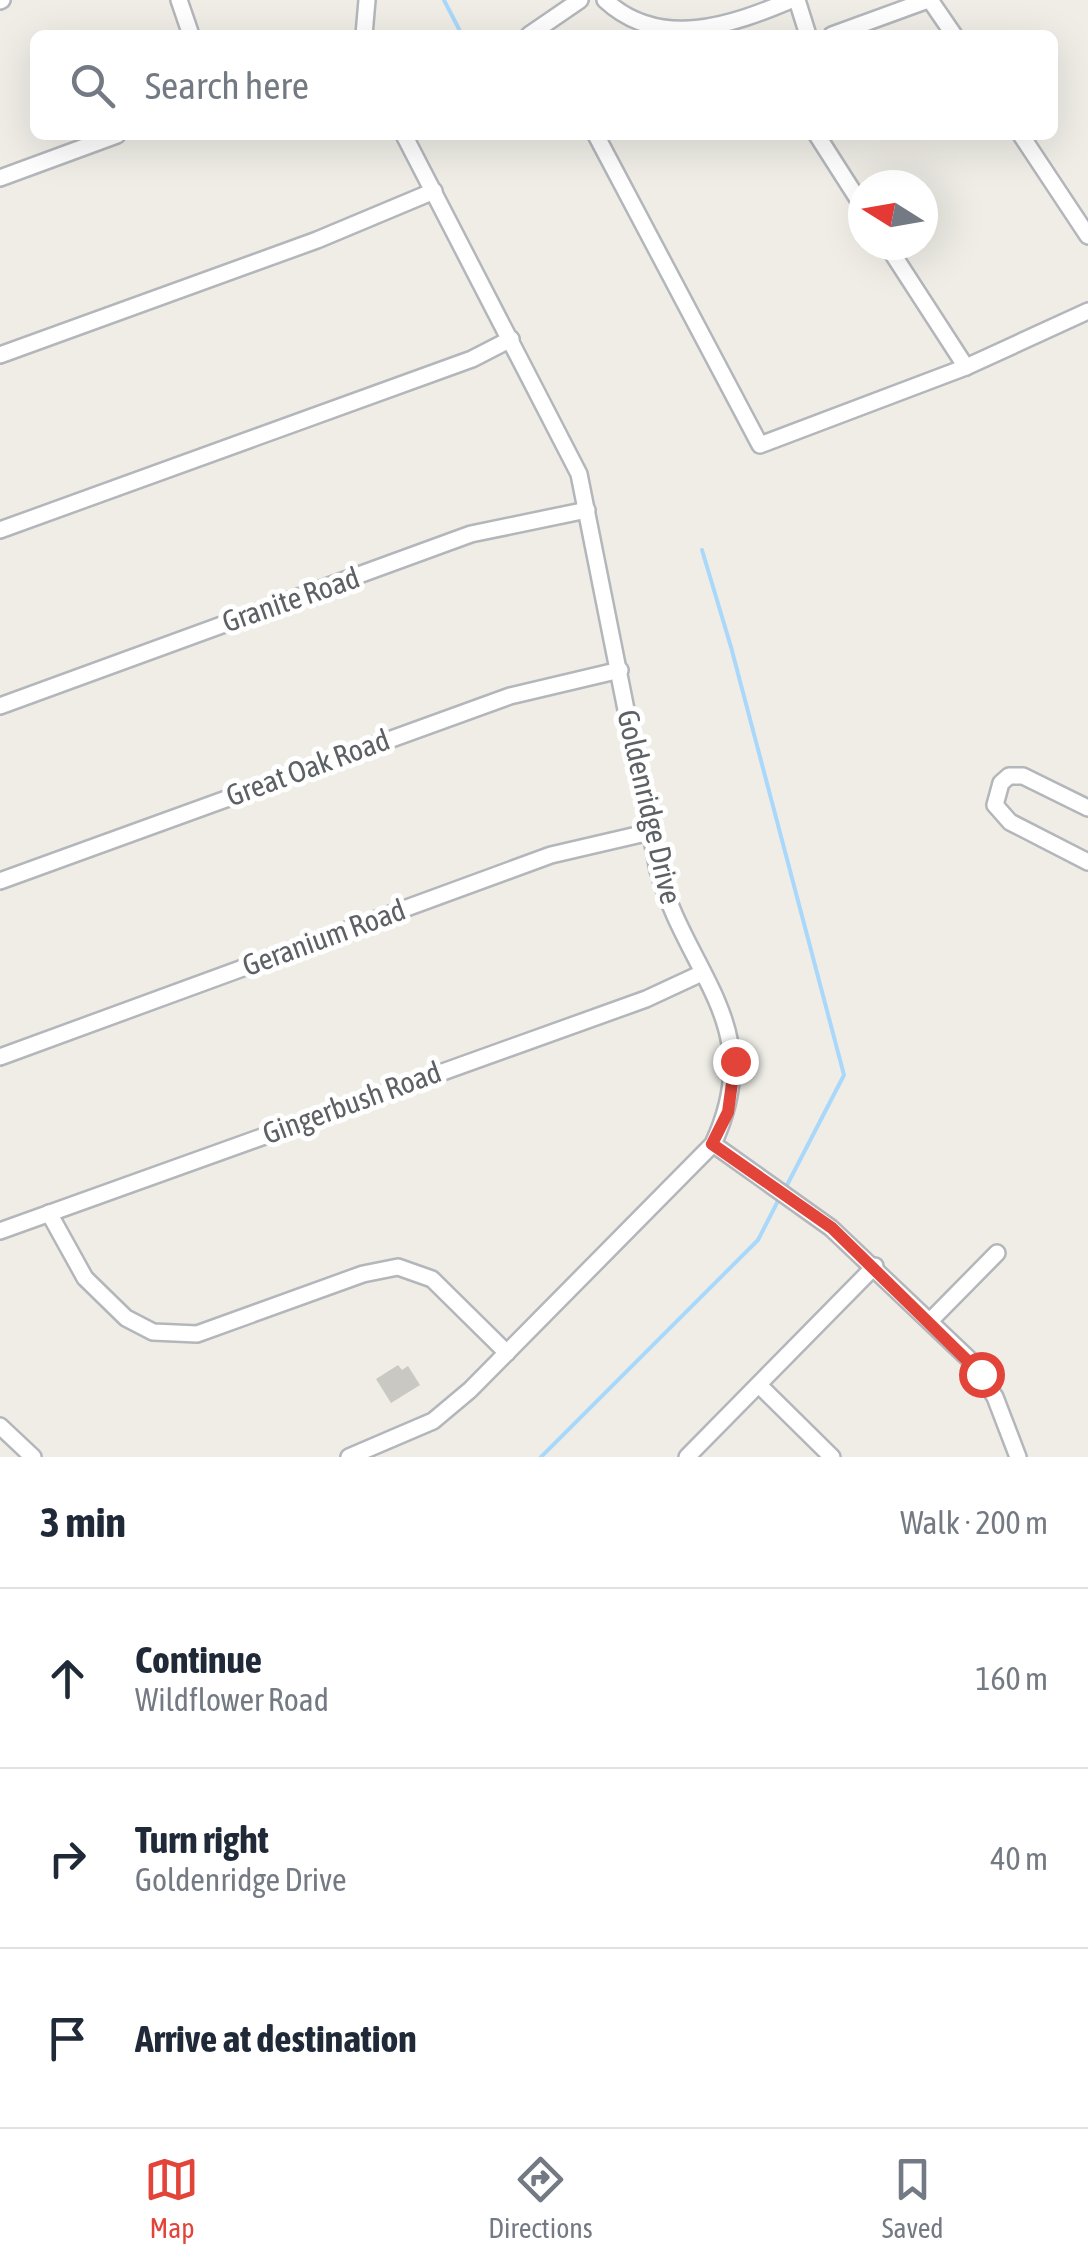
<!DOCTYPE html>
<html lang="en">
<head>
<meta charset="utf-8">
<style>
  body { margin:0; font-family:"Asap Condensed",sans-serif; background:#f2f2f3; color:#1f2937 }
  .compass { position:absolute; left:848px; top:170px; width:90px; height:90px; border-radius:50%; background:#fff; box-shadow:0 10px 40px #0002; rotate:281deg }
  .stop { position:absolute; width:30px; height:30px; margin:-22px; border:8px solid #e24439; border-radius:50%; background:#fff }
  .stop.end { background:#e24439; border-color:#fff; box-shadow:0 2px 10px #0008 }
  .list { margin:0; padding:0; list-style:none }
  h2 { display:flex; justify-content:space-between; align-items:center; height:130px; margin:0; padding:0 40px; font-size:42px }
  h2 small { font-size:32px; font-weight:400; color:#747a83 }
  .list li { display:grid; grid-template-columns:65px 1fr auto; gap:30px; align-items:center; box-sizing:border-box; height:180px; padding:0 40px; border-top:2px solid #e0e1e3 }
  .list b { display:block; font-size:38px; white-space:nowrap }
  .list p { margin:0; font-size:32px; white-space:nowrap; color:#747a83 }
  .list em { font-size:32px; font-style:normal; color:#747a83 }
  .icon { flex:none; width:55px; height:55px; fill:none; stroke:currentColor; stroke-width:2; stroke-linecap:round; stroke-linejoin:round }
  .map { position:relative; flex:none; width:1088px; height:1457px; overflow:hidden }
  .search { position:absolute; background:#fff; box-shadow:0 10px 40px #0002; left:30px; right:30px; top:30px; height:110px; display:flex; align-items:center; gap:25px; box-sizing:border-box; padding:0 35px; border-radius:15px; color:#747a83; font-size:38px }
  .sheet { height:670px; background:#fff }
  nav { display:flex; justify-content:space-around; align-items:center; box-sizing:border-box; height:140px; border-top:2px solid #e0e1e3; background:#fff; font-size:28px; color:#747a83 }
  nav a { display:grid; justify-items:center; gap:5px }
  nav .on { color:#e24439 }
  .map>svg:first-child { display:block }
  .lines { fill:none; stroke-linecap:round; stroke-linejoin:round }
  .stream { stroke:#a9d8fb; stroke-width:4 }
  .building { fill:#cac8c2 }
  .minor-casing { stroke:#b3b6ba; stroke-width:20 }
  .minor { stroke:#fff; stroke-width:15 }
  .route { stroke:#e24439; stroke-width:12 }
  .labels { text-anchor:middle; stroke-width:10; stroke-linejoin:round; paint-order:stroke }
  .street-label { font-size:30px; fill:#5d6165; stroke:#fff }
</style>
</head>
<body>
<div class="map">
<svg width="1088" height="1457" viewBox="0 0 1088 1457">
  <rect width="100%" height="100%" fill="#efede6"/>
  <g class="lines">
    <!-- stream -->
    <g class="stream">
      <path d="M 444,0 L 462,35"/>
      <path d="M 702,550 L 731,647 L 844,1075 L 785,1189"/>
      <path d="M 541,1457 L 758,1240 L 780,1197"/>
    </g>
  </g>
  <!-- building -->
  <path class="building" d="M 398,1365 L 402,1370 L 408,1366 L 420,1385 L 391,1403 L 376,1379 Z"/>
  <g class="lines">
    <!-- minor casing -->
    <g class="minor-casing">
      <g id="minor">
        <path d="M 179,0 L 191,35"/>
        <path d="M 605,0 C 660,51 732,25 791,0"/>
        <path d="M 797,0 L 808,35"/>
        <path d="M 930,0 L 954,35"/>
        <path d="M 0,1 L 2,0"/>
        <path d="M 364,35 L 367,0"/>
        <path d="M 529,35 L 580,0"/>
        <path d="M 832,35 L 928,0"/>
        <path d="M 596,135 L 760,445 L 966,367 L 1088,311"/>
        <path d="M 817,135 L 863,207"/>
        <path d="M 1021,135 L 1088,236"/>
        <path d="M 0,178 L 117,135"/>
        <path d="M 887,245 L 966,367"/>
        <path d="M 0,355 L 317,240 L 434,191"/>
        <path d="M 0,530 L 472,359 L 511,339"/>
        <path d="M 0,706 L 471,534 L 587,510"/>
        <path d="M 1088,808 L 1023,776 L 1009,776 L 1001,783 L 995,805 L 1010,822 L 1088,862"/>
        <path d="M 0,881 L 510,696 L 620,670"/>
        <path d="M 0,1057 L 551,855 L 650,832"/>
        <path d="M 713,1144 L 831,1228 L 972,1362 L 995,1397 L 1018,1457"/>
        <path d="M 49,1213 L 85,1278 L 126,1318 L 153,1332 L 197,1334 L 363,1274 L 398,1267 L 432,1279 L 507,1353"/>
        <path d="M 0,1231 L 646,999 L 702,973"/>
        <path d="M 930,1321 L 997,1253"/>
        <path d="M 759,1385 L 832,1457"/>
        <path d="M 0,1426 L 33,1457"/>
        <path d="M 349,1457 L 433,1421 L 470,1390 L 713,1144 C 768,1026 689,978 658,870 L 579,474 L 404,135"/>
        <path d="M 687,1457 L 875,1266"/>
      </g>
    </g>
    <!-- minor -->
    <use href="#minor" class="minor"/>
  </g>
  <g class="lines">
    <!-- route -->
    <path class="route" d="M 735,1061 L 728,1112 L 712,1144 L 832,1228 L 981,1374"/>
  </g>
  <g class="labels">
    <!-- street labels -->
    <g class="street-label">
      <text transform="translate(291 600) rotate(-19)" y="10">Granite Road</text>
      <text transform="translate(308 768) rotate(-20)" y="10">Great Oak Road</text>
      <text transform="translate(649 807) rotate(77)" y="10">Goldenridge Drive</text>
      <text transform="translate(324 938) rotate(-20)" y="10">Geranium Road</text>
      <text transform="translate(352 1103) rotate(-20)" y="10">Gingerbush Road</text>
    </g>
  </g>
</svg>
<svg class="compass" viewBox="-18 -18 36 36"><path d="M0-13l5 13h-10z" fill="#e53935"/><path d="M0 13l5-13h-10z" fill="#747a83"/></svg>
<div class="stop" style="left:981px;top:1374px"></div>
<div class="stop end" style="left:735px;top:1061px"></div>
<div class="search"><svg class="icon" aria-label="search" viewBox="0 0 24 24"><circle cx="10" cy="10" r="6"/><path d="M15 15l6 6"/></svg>Search here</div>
</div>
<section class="sheet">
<h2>3 min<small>Walk · 200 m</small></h2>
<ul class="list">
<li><svg class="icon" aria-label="ahead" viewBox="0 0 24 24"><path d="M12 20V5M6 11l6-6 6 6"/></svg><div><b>Continue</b><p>Wildflower Road</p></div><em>160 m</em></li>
<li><svg class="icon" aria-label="right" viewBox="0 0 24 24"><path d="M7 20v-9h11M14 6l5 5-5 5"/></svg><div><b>Turn right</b><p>Goldenridge Drive</p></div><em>40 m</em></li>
<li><svg class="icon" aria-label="arrive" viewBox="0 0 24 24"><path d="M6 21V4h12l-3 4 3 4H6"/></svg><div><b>Arrive at destination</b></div></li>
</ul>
</section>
<nav>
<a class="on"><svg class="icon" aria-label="map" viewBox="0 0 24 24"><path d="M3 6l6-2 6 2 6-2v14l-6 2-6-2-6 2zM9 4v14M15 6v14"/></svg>Map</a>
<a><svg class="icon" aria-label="directions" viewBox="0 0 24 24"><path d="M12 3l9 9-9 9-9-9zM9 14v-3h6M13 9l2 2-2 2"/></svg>Directions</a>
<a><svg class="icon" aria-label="saved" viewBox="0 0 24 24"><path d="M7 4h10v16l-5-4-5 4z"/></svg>Saved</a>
</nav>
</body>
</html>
